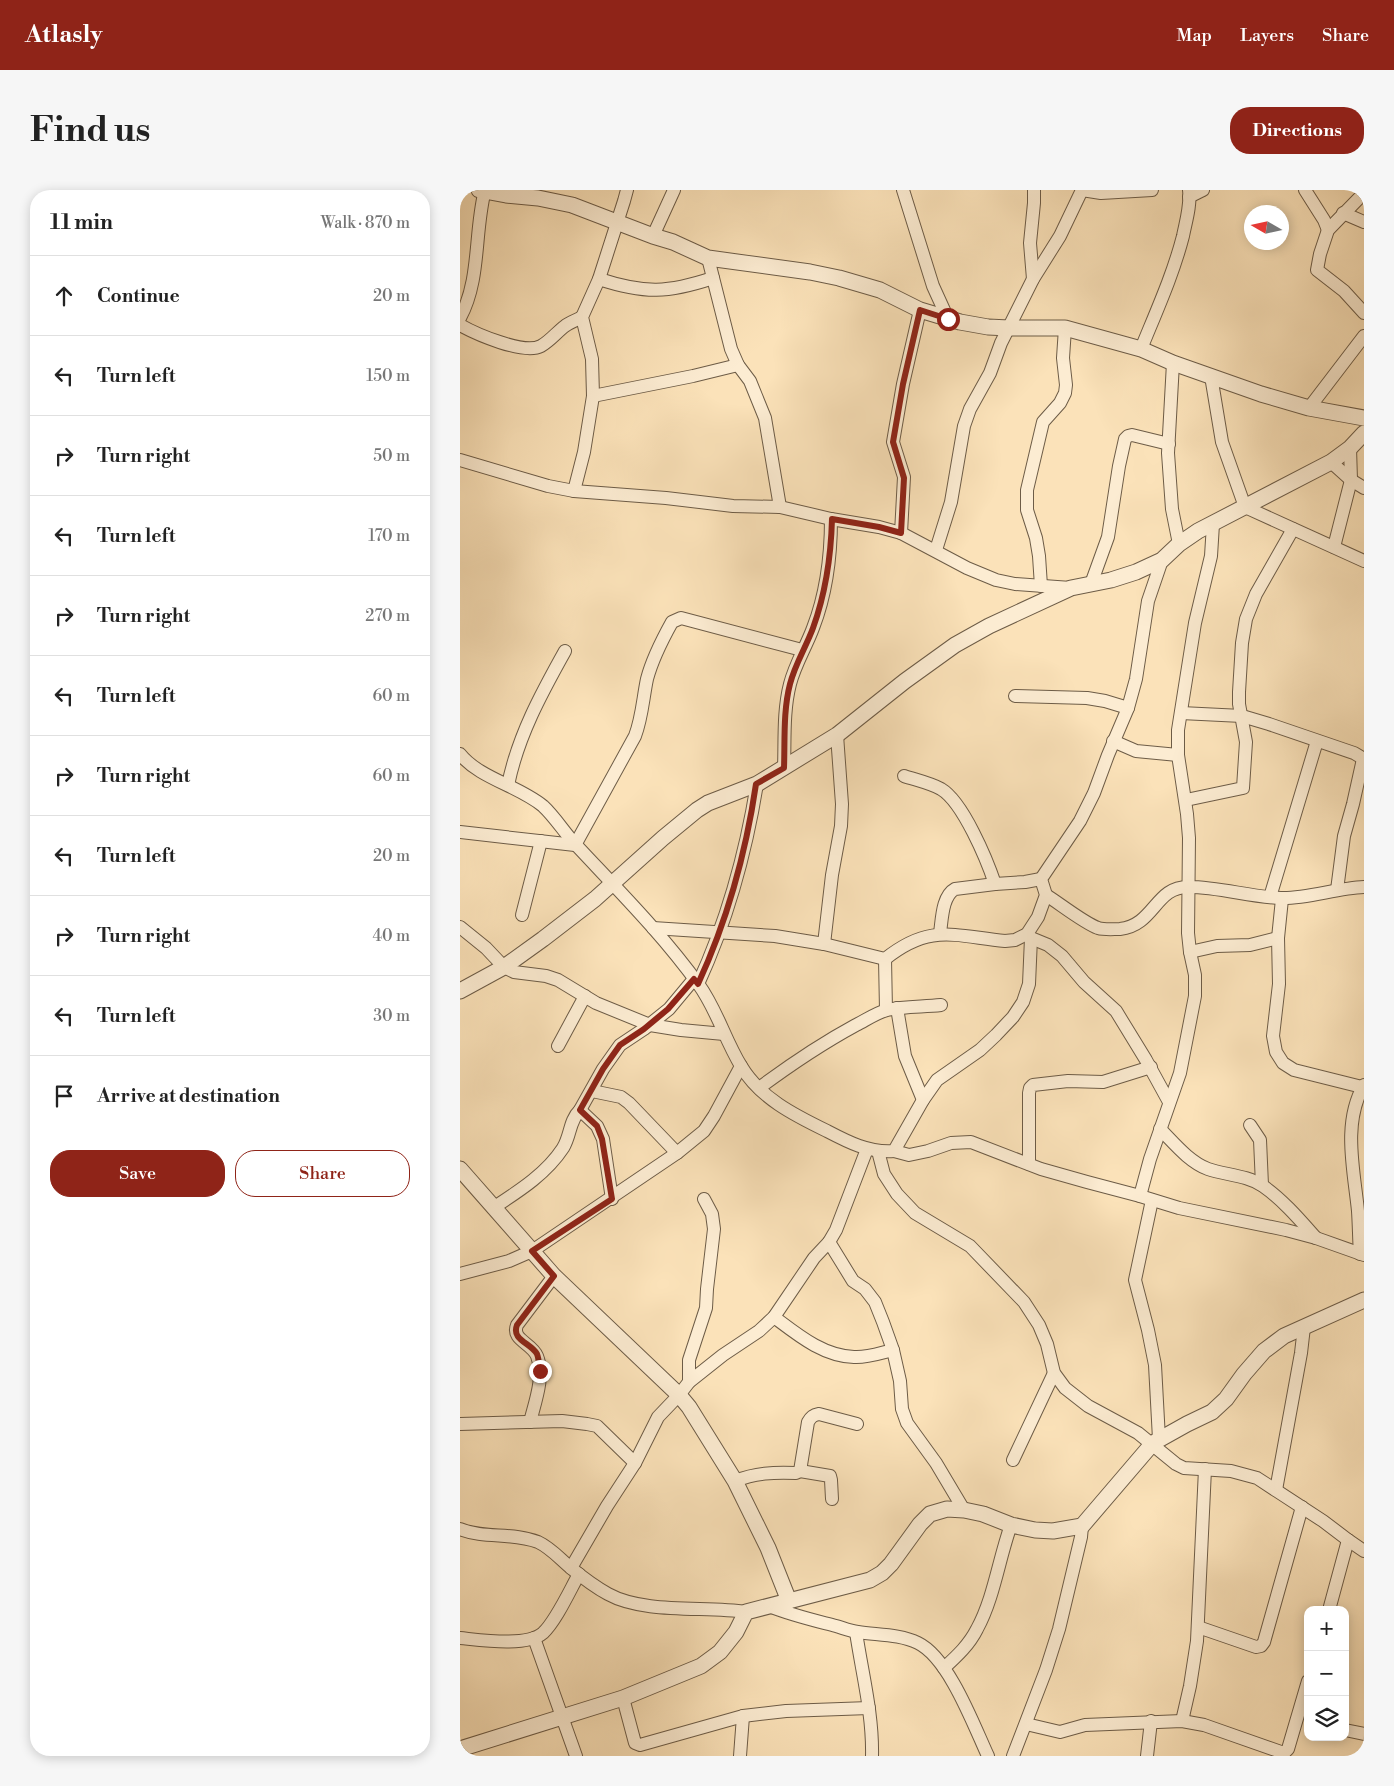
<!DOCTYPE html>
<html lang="en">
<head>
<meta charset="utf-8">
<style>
  body { margin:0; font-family:"Libre Bodoni",serif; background:#f6f6f6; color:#222 }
  .controls { position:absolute; right:15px; bottom:15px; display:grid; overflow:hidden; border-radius:10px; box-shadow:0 2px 12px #0003 }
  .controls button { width:45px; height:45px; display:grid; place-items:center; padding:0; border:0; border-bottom:1px solid #e0e0e0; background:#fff; color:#222; font:25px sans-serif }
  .compass { position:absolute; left:784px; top:15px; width:45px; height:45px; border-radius:50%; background:#fff; box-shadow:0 2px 12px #0003; rotate:279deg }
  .stop { position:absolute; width:15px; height:15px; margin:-11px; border:4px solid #8f2418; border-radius:50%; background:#fff }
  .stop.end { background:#8f2418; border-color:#fff; box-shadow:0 1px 5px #0008 }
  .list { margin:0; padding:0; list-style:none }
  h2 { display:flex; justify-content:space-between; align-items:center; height:65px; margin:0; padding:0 20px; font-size:21px }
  h2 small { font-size:16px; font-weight:400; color:#767676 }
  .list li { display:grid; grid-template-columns:32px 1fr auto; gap:15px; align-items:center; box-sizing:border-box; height:80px; padding:0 20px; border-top:1px solid #e0e0e0 }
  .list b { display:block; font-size:19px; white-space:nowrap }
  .list em { font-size:16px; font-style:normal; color:#767676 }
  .actions { display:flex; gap:10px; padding:15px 20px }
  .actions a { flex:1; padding:11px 0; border:1px solid #8f2418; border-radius:20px; text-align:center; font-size:18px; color:#8f2418 }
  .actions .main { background:#8f2418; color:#fff }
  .icon { flex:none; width:28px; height:28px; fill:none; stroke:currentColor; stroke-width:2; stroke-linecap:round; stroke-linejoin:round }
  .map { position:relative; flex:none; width:904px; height:1566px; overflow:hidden; border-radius:20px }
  header { display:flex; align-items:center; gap:30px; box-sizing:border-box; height:70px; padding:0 25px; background:#8f2418; color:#fff }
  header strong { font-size:24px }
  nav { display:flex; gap:28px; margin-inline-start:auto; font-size:18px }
  .intro { display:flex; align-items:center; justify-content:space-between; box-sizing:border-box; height:120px; padding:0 30px }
  h1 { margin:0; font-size:35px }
  .button { padding:12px 22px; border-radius:20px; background:#8f2418; color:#fff; font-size:18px; font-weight:700 }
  main { display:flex; gap:30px; padding:0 30px }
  aside { flex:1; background:#fff; border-radius:20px; box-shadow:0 2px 12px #0003 }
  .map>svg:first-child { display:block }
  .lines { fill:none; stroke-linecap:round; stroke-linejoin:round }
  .minor-casing { stroke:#6d5c47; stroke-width:14 }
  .tertiary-casing { stroke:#6d5c47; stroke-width:17 }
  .minor { stroke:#fcecd2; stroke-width:12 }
  .tertiary { stroke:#fcecd2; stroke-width:15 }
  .route { stroke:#8f2418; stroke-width:6 }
</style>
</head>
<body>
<header>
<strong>Atlasly</strong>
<nav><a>Map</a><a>Layers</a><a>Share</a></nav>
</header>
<div class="intro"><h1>Find us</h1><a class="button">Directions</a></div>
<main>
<aside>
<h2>11 min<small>Walk · 870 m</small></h2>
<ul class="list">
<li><svg class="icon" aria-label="ahead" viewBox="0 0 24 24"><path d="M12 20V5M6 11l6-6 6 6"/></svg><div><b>Continue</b></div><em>20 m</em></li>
<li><svg class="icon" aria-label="left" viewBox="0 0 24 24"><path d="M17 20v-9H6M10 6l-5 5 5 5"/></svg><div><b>Turn left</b></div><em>150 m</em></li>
<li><svg class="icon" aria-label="right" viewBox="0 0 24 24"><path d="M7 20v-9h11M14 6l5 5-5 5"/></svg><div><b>Turn right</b></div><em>50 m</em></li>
<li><svg class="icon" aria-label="left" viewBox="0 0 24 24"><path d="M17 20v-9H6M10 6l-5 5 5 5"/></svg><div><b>Turn left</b></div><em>170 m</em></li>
<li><svg class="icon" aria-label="right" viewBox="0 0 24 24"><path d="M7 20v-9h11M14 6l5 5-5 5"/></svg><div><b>Turn right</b></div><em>270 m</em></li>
<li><svg class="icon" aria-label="left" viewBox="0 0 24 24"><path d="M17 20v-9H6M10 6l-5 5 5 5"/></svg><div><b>Turn left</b></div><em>60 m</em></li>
<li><svg class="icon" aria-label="right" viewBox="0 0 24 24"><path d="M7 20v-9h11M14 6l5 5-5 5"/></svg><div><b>Turn right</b></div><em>60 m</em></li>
<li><svg class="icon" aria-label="left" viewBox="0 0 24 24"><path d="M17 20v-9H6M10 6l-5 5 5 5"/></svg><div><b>Turn left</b></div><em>20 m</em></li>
<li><svg class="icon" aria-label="right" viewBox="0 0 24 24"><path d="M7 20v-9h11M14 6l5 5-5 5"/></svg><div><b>Turn right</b></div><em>40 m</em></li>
<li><svg class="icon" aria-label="left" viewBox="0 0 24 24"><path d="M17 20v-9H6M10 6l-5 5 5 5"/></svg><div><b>Turn left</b></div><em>30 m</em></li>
<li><svg class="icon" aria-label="arrive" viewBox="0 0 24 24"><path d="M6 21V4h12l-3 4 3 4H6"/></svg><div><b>Arrive at destination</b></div></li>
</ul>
<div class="actions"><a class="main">Save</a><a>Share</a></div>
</aside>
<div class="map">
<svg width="904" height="1566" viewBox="0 0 904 1566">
  <rect width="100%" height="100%" fill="#fbe2b9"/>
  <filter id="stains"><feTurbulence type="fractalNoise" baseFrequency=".004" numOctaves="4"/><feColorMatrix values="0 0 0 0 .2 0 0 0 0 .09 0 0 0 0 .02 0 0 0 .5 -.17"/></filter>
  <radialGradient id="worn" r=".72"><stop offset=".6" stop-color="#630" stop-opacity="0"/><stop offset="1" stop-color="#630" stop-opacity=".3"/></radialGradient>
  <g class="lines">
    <!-- minor casing -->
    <g class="minor-casing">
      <g id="minor">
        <path d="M 443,0 L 473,96 L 488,129"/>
        <path d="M 622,0 L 641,3 L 692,0"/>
        <path d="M 845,0 L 864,30 L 868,40"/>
        <path d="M 904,3 L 868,40 L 860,64 L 857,80 L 884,101 L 904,123"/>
        <path d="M 729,7 L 743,0"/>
        <path d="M 883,23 L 904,32"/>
        <path d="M 193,46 L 214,0"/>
        <path d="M 248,68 L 271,159 L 278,175 L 290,191 L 305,228 L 320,317"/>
        <path d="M 139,89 C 185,104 208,103 253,88"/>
        <path d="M 573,89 L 570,53 L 574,13 L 574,0"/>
        <path d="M 0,128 C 21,89 14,42 25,0"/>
        <path d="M 0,135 C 16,144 64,165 81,156 C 90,151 97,142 105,136 C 110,132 117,130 122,127"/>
        <path d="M 681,159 C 696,122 713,85 723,46 C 726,31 731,15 729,0"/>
        <path d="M 713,173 L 708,263 L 712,319 L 719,354"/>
        <path d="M 751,186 L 762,252 L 785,317 L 904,371"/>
        <path d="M 133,206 L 233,186 L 278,175"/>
        <path d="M 849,218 L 904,146"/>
        <path d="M 0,270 L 88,296 L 114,301 L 206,308 L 273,316 L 320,317 L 371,329 L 419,337 L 441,343 L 507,378 L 536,390 L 555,394 L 611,398"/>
        <path d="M 871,272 L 891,290 L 904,298"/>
        <path d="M 114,301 L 124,262 L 133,206 L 132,169 L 122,127 L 139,89 L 164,11 L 167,0"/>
        <path d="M 441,343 L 444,287 L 433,252 L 443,194 L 460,120"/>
        <path d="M 874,357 L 891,290 L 890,258"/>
        <path d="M 476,360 L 491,312 L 504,236 L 510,219 L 530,183 L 541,153 L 573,89 L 600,46 L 622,0"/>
        <path d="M 631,394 L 648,347 L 659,276 L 665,249 L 668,246 L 672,245 L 709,254"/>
        <path d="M 581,396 L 579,366 L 576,348 L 567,320 L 567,300 L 583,232 L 600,213 L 605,203 L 606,195 L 603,168 L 605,138"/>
        <path d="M 555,506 L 627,508 L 645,511 L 668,518"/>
        <path d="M 721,523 L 782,526 L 809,534 L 894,563 L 904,569"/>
        <path d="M 653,551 L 676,561 L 718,565"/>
        <path d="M 0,564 C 19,588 59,596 83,616 C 96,628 105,644 117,656 C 159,701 203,745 239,795 C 257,820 265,850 281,876 C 300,908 334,925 367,941 C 388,952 409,963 434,961 L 463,910 L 477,890 L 520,860 L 536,845 L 553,827 L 563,812 L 569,794 L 571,748"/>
        <path d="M 324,578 C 325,551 323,521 330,494 C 335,474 346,457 353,438 C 367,402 371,366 371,329"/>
        <path d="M 444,586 C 456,590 470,593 481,599 C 503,612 527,670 535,694"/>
        <path d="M 48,595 C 58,546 81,504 105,461"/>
        <path d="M 726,610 L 783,598 L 786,552 L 779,514 L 779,502 L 782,453 L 786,429 L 796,404 L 833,339"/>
        <path d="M 0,642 L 115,655 L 175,546 C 182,528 183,508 187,489 C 192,470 202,450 212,432 L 221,428 L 342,460"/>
        <path d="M 877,700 L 884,646 L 893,614 L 903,569"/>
        <path d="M 586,705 C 599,713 624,733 638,738 C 645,740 653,739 660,739 C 695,735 695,696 729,697 C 760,697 790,707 821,708 C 846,709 877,698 904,697"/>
        <path d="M 810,707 L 857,551"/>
        <path d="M 822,709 L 818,748 L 819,794 L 813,846 L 816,862 L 823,873 L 834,880 L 902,897"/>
        <path d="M 62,725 L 81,651"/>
        <path d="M 0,737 L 26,758 L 44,777 L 54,782 L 86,786 L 98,790 L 136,813 L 190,835 L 221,840 L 264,844"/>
        <path d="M 193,738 L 315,746 L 364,754 L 425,769 C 470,733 494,746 545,751 L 555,750 L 567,744 L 578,727 L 586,705 L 581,689 L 620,631 L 634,603 L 648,565 L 668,518 L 676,489 L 688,411 L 702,370"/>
        <path d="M 480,743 C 482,730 482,706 495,699 L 535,694 L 565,692 L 581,689"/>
        <path d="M 567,744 L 571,748 L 588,755 L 602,766 L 624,792 L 656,821 L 686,870 L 709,912"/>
        <path d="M 364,754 L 372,685 L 381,636 L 382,614 L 377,545"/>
        <path d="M 730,762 L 757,756 L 790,755 L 818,748"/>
        <path d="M 425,769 L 426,820"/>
        <path d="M 238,794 C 267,731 286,662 297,594"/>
        <path d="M 437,818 L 445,866 L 463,910"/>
        <path d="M 98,856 L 125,806"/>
        <path d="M 299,898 C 330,875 361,854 396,835 C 406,830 416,823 427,820 C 444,816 463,817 481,815"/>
        <path d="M 132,901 L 161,907 L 169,913 L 217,963"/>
        <path d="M 120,920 L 137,936 L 143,949 L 152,1009"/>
        <path d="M 790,935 L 800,950 L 802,995"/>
        <path d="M 700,939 C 714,953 729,972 748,979 C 765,985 787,985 803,996 C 823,1010 840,1030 856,1048"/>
        <path d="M 418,961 L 424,984 L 437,1004 L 455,1023 L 510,1056 L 564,1112 L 579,1135 L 587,1154 L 594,1183 L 605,1198 L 628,1216 L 678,1243 L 716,1274 L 724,1278 L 771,1281 L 797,1288 L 863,1331 L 888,1350 L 904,1361"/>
        <path d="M 434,961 L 449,965 L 468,961 L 491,953 L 511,952 L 581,979 L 627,992 L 680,1006 L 719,1018 L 826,1040 L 856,1048 L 904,1065"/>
        <path d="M 569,974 L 569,903 L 570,898 L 573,895 L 608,891 L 643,892 L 691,877"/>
        <path d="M 680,1006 L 690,969 L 720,883 L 735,806 L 735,785 L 730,762 L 728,743 L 729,648 L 727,624 L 718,565 L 718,540 L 735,433 L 751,366 L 753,334"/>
        <path d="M 692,1010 L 675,1090 L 688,1140 L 695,1175 L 699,1249"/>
        <path d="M 33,1018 C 59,1001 86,984 103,958 C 111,945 109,931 120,920 L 143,879 L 160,855 L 184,839 L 209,819 L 234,789"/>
        <path d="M 369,1052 L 393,1091 L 405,1099 L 415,1112 L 423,1132 L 433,1160 L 440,1191 L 442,1219 L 447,1233 L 476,1273 L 504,1320"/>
        <path d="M 900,1064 C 899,1050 899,1036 898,1021 C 894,980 882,933 904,895"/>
        <path d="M 0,1084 L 49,1071 L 72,1061 L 217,963 L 244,941 L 254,926 L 281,876"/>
        <path d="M 314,1127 C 338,1145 363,1166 394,1167 C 407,1168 420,1163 433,1160"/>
        <path d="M 229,1192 L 229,1170 L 246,1118 L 247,1099 L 254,1039 L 252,1024 L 244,1009"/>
        <path d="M 70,1232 C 75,1212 85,1186 77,1166 C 72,1153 51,1150 57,1135 L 94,1086"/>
        <path d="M 0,1234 L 102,1231 L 127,1234 L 137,1236 L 175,1273"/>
        <path d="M 553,1270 L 594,1183"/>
        <path d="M 340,1281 L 370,1286 L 371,1290 L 372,1309"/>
        <path d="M 275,1291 C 295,1283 314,1282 336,1283 L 340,1281 L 348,1232 C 351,1227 353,1225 359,1224 L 397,1234"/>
        <path d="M 816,1300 L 841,1163 L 844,1137"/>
        <path d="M 0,1339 C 24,1349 53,1342 78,1352 C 91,1358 100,1369 111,1378 C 122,1387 135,1397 148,1404 C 184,1424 245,1416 286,1422"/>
        <path d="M 111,1378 L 147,1316 L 175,1273 L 198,1227 L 219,1205 L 229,1192 L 263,1165 L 299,1141 L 314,1127 L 354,1068 L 369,1052 L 376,1040 L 407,959"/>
        <path d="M 309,1416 C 331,1425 353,1430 376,1436 C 383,1438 390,1441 398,1442 C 417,1445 440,1444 458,1453 C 489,1468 514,1536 528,1566"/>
        <path d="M 869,1420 L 888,1350"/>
        <path d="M 738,1437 L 796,1457 L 801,1456 L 804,1452 L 842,1317"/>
        <path d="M 396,1442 C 402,1483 413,1524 412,1566"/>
        <path d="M 0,1448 C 21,1450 67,1457 83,1443 C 96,1431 110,1400 119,1384"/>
        <path d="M 74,1448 L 116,1566"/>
        <path d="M 484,1478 C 497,1466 509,1455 517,1439 C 534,1408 539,1368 551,1335"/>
        <path d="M 163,1508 L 175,1553 L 180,1555 L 283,1526 L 326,1521 L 409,1518"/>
        <path d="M 722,1531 L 730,1496 L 737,1451 L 745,1279"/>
        <path d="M 566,1534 L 600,1542 L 625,1535 L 722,1531 L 744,1535 L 821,1562 L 825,1562 L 828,1559 L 848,1491"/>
        <path d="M 885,1540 L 904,1544"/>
        <path d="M 280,1566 L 283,1526"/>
        <path d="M 553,1566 L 586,1480 L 599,1439 L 621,1347 L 622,1336"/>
        <path d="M 687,1566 L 691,1531"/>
      </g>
    </g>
    <!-- tertiary casing -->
    <g class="tertiary-casing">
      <g id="tertiary">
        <path d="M 19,0 L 46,5 L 78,8 L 112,15 L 193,46 L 213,52 L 248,68 L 350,82 L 379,88 L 420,100 L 460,120 L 500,132 L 528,137 L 549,138 L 605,138 L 681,159 L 713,173 L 801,204 L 849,218 L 904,228"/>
        <path d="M 0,801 L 44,777 L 83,749 L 135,709 L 203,648 L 237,620 L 248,613 L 297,594 L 377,545 L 445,491 L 495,455 L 529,436 L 611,398 L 651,390 L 676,382 L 702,370 L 719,354 L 738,341 L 871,272 L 890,258 L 904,243"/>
        <path d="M 0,979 L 94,1086 L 219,1205 L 229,1217 L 275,1291 L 308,1358 L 329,1411"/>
        <path d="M 0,1559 L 163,1508 L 241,1476 L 260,1462 L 276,1442 L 286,1422 L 410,1390 L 422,1383 L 431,1374 L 460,1334 L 470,1324 L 487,1319 L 504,1320 L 523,1324 L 551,1335 L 575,1340 L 593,1341 L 622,1336 L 693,1253 L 727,1234 L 752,1222 L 766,1209 L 784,1184 L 804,1161 L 824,1146 L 904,1110"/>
      </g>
    </g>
    <!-- minor -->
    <use href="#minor" class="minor"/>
    <!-- tertiary -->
    <use href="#tertiary" class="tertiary"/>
  </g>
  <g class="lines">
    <!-- route -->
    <path class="route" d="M 80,1181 C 79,1176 79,1169 77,1164 C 71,1153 51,1150 57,1135 L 94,1086 L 72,1061 L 152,1009 L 142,949 L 137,936 L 120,920 L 143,879 L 160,855 L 184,839 L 208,819 L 234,789 L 238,794 C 267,731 286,662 296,594 L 324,578 C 325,551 323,521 330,494 C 335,474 346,457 353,438 C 366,402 371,366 372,329 L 419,337 L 441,343 L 444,288 L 433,252 L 443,194 L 460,120 L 488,129"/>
  </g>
  <rect width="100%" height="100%" filter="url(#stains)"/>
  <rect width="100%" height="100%" fill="url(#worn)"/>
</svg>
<div class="controls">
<button>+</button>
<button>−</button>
<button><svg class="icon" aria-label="layers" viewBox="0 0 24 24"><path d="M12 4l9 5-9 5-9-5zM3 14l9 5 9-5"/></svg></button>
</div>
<svg class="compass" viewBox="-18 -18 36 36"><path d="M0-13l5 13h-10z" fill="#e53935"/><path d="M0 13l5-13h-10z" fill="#767676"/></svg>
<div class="stop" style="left:488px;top:129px"></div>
<div class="stop end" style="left:80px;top:1181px"></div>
</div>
</main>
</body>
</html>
